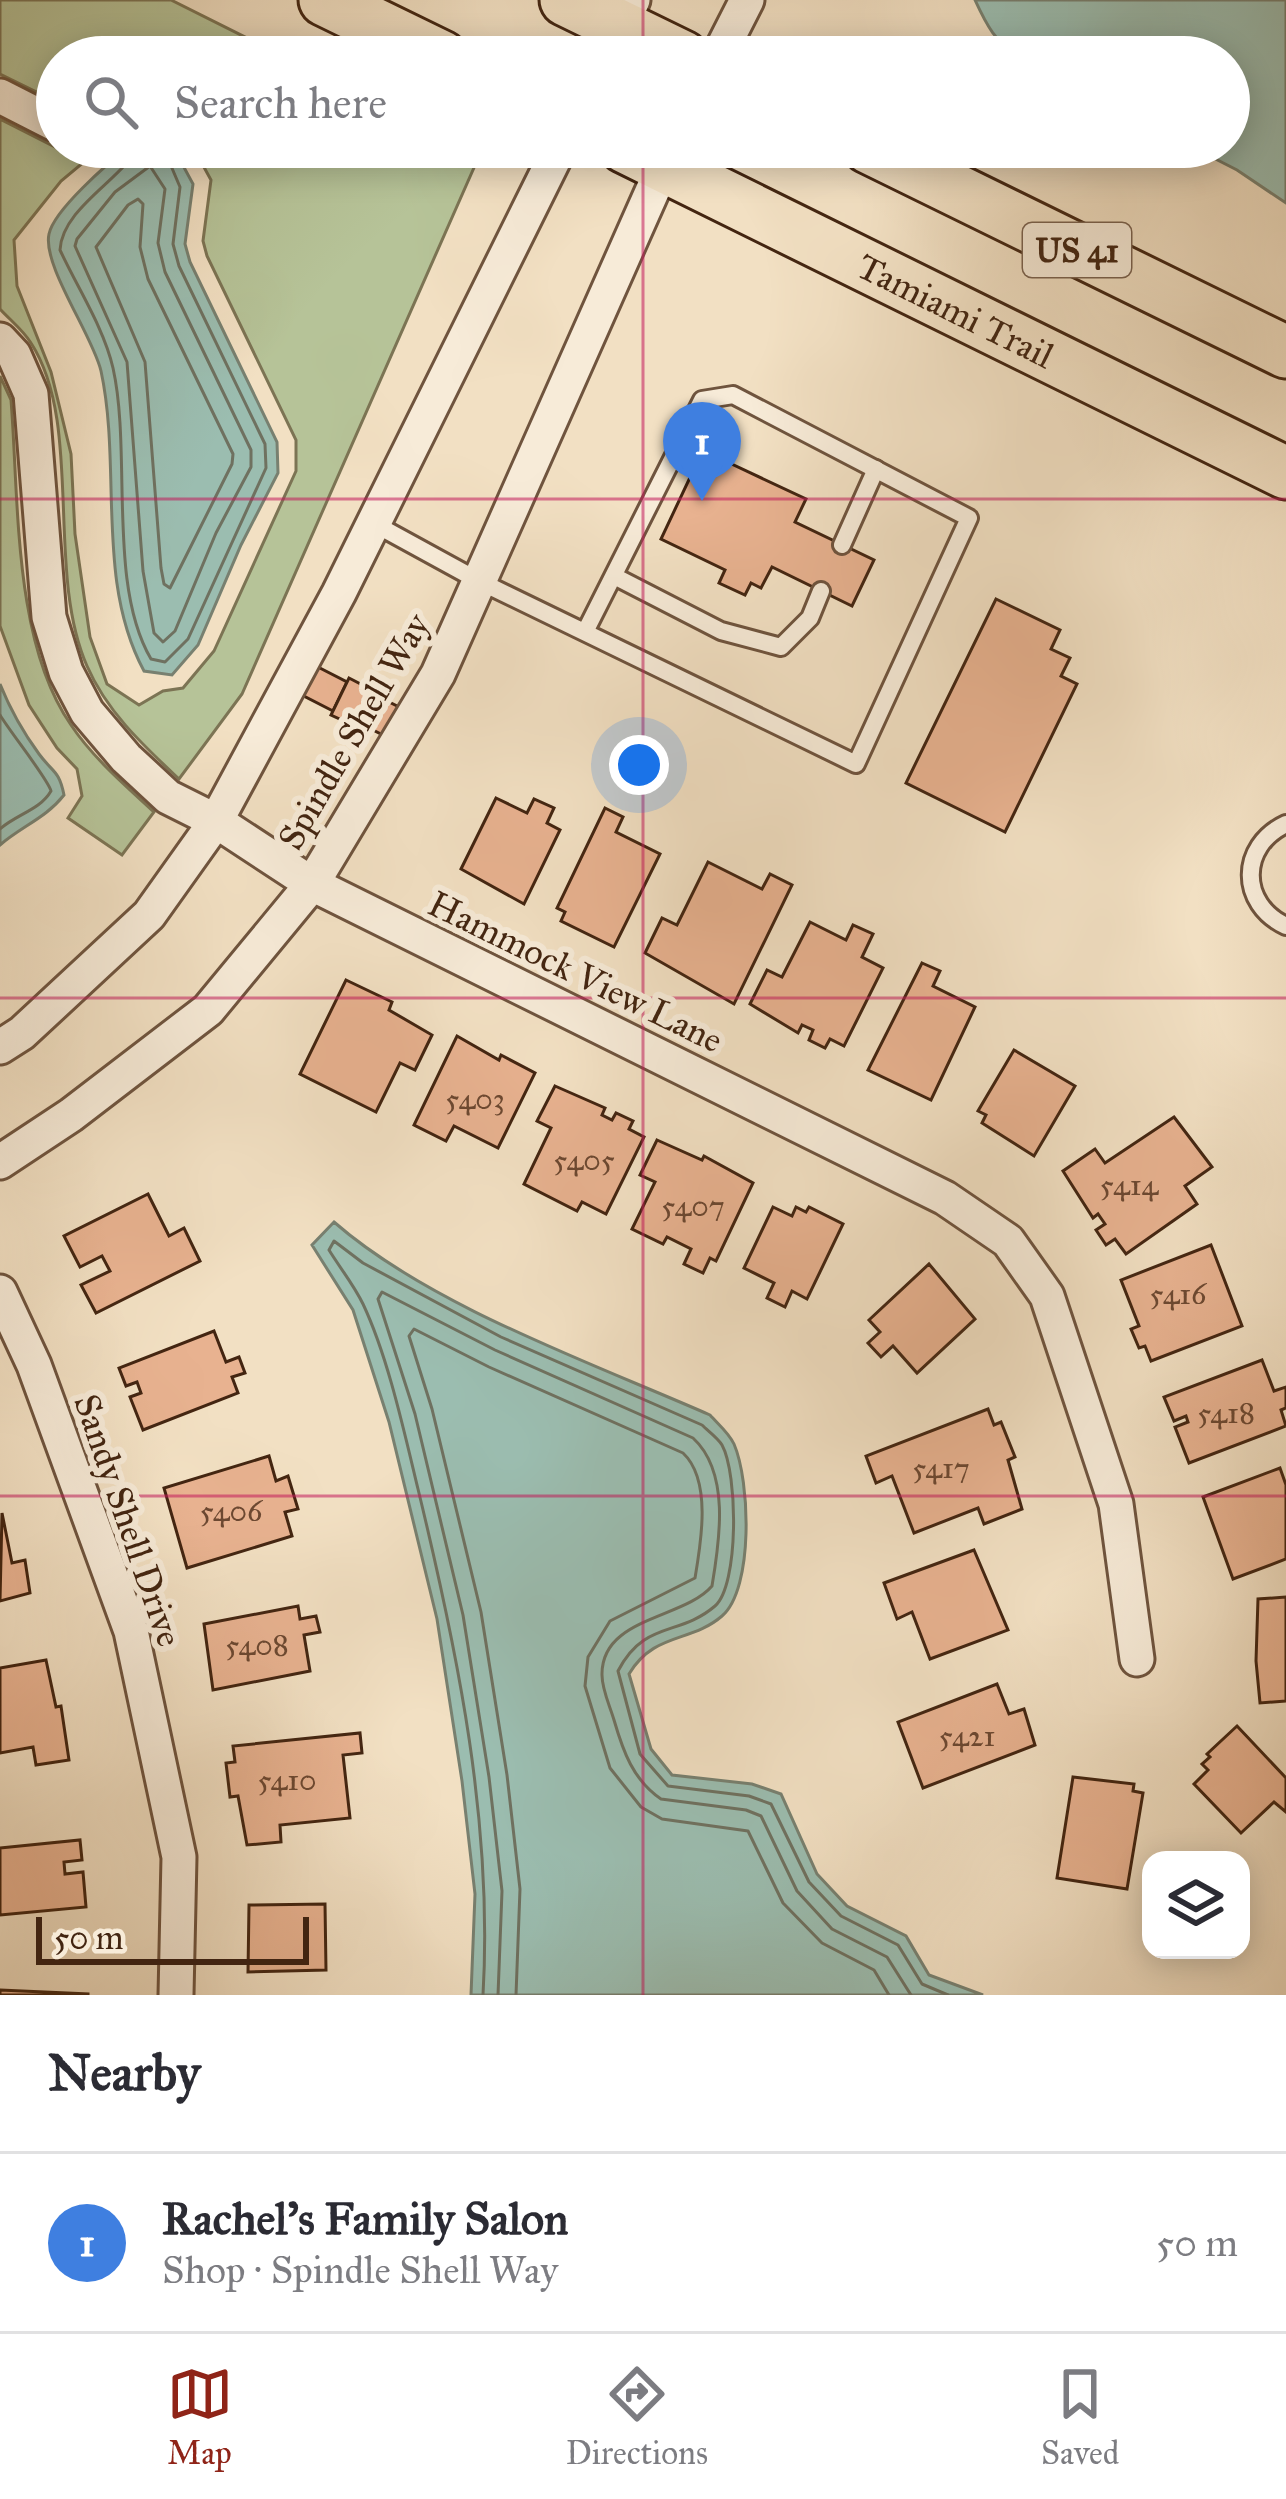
<!DOCTYPE html>
<html lang="en">
<head>
<meta charset="utf-8">
<style>
  body { margin:0; font-family:"IM FELL Great Primer",serif; background:#f7f7f7; color:#2b2b33 }
  .controls { position:absolute; right:36px; bottom:36px; display:grid; overflow:hidden; border-radius:24px; box-shadow:0 6px 30px #0003 }
  .controls button { width:108px; height:108px; display:grid; place-items:center; padding:0; border:0; border-bottom:3px solid #e1e1e2; background:#fff; color:#2b2b33; font:60px sans-serif }
  .scale { position:absolute; left:36px; bottom:30px; width:273px; box-sizing:border-box; padding-left:12px; border:6px solid #432511; border-top:0; font-size:33px; line-height:42px; white-space:nowrap; color:#432511; -webkit-text-stroke:9px #f7ebd8; paint-order:stroke }
  .you { position:absolute; left:639px; top:765px; width:42px; height:42px; margin:-30px; border:9px solid #fff; border-radius:50%; background:#1a73e8; box-shadow:0 0 0 18px #1a73e833 }
  .badge { display:grid; place-items:center; width:78px; height:78px; border-radius:50%; background:#8f2418; color:#fff; font-size:39px; font-weight:700 }
  .pin { position:absolute; translate:-50% -99px; filter:drop-shadow(0 3px 6px #0008) }
  .pin::after { content:''; position:absolute; top:63px; width:42px; height:36px; background:inherit; clip-path:polygon(0 0,100% 0,50% 100%) }
  .list { margin:0; padding:0; list-style:none }
  h2 { display:flex; justify-content:space-between; align-items:center; height:156px; margin:0; padding:0 48px; font-size:51px }
  h2 small { font-size:39px; font-weight:400; color:#7c7c81 }
  .list li { display:grid; grid-template-columns:78px 1fr auto; gap:36px; align-items:center; box-sizing:border-box; height:180px; padding:0 48px; border-top:3px solid #e1e1e2 }
  .list b { display:block; font-size:45px; white-space:nowrap }
  .list p { margin:0; font-size:39px; white-space:nowrap; color:#7c7c81 }
  .list em { font-size:39px; font-style:normal; color:#7c7c81 }
  .icon { flex:none; width:66px; height:66px; fill:none; stroke:currentColor; stroke-width:2; stroke-linecap:round; stroke-linejoin:round }
  .map { position:relative; flex:none; width:1286px; height:1995px; overflow:hidden }
  .search { position:absolute; background:#fff; box-shadow:0 6px 30px #0003; left:36px; right:36px; top:36px; height:132px; display:flex; align-items:center; gap:30px; box-sizing:border-box; padding:0 42px; border-radius:66px; color:#7c7c81; font-size:45px }
  .sheet { height:336px; background:#fff }
  nav { display:flex; justify-content:space-around; align-items:center; box-sizing:border-box; height:168px; border-top:3px solid #e1e1e2; background:#fff; font-size:33px; color:#7c7c81 }
  nav a { display:grid; justify-items:center; gap:6px }
  nav .on { color:#8f2418 }
  .map>svg:first-child { display:block }
  .green { fill:#b6c398; stroke:#7c7454; stroke-width:3 }
  .water { fill:#9bbdb0; stroke:#788070; stroke-width:3 }
  .lines { fill:none; stroke-linecap:round; stroke-linejoin:round }
  .shore { stroke:#6f7160; stroke-width:3 }
  .building { fill:#e8b290; stroke:#432511; stroke-width:3 }
  .service-casing { stroke:#6f543e; stroke-width:22 }
  .minor-casing { stroke:#6f543e; stroke-width:39 }
  .primary-casing { stroke:#432511; stroke-width:57 }
  .service { stroke:#f7ebd8; stroke-width:16 }
  .minor { stroke:#f7ebd8; stroke-width:33 }
  .primary { stroke:#f2e0c3; stroke-width:51 }
  .grid { fill:none; stroke:#c2185b; stroke-width:3; stroke-opacity:0.55 }
  .labels { text-anchor:middle; stroke-width:12; stroke-linejoin:round; paint-order:stroke }
  .number-label { font-size:30px; fill:#6c4831 }
  .shield { fill:#f7ebd8; stroke:#79604d; stroke-width:3 }
  .shield-label { font-size:33px; font-weight:bold; fill:#432511 }
  .street-label { font-size:36px; fill:#432511; stroke:#f7ebd8 }
</style>
</head>
<body>
<div class="map">
<svg width="1286" height="1995" viewBox="0 0 1286 1995">
  <rect width="100%" height="100%" fill="#f2e0c3"/>
  <filter id="stains"><feTurbulence type="fractalNoise" baseFrequency=".00167" numOctaves="4"/><feColorMatrix values="0 0 0 0 .2 0 0 0 0 .09 0 0 0 0 .02 0 0 0 .5 -.17"/></filter>
  <radialGradient id="worn" r=".72"><stop offset=".6" stop-color="#630" stop-opacity="0"/><stop offset="1" stop-color="#630" stop-opacity=".3"/></radialGradient>
  <!-- green -->
  <g class="green">
    <path d="M 0,0 L 171,0 L 285,57 L 57,57 L 57,102 L 0,74 Z"/>
    <path d="M 0,119 L 59,149 L 102,147 L 61,181 L 14,240 L 17,286 L 51,372 L 71,454 L 75,534 L 90,637 L 107,684 L 139,705 L 163,691 L 183,688 L 214,651 L 296,471 L 296,440 L 207,256 L 203,241 L 211,180 L 193,147 L 466,147 L 480,154 L 242,694 L 179,779 C 143,745 107,712 87,666 C 45,571 84,425 31,343 C 23,330 10,320 0,309 Z"/>
    <path d="M 0,376 L 11,400 C 19,499 13,642 71,725 C 93,758 125,785 154,812 L 122,855 L 68,818 L 82,796 L 77,769 L 57,748 L 29,705 L 0,626 Z"/>
  </g>
  <!-- water -->
  <g class="water">
    <path d="M 975,0 L 1286,0 L 1286,203 L 1237,170 L 1192,147 L 1229,147 L 1229,57 L 1020,57 C 996,44 986,24 975,0 Z"/>
    <path d="M 129,147 L 173,147 L 193,184 L 185,244 L 190,262 L 277,442 L 278,473 L 241,545 L 198,645 L 172,675 L 144,671 C 95,580 122,468 101,371 C 93,336 42,265 49,234 C 54,210 108,163 129,147 Z"/>
    <path d="M 0,684 C 10,709 23,732 39,754 C 53,773 59,770 64,795 C 46,818 22,826 0,845 Z"/>
    <path d="M 334,1222 C 430,1306 592,1363 710,1415 C 718,1424 729,1433 734,1444 C 750,1481 754,1588 722,1616 C 691,1643 654,1632 629,1674 L 651,1749 L 672,1775 L 752,1784 L 781,1794 L 817,1874 L 847,1906 L 906,1936 L 929,1975 L 983,1995 L 471,1995 L 475,1894 L 462,1781 L 437,1619 L 389,1422 L 353,1310 L 312,1245 Z"/>
  </g>
  <g class="lines">
    <!-- shore -->
    <g class="shore">
      <path d="M 135,147 C 131,174 62,206 60,250 C 77,287 104,328 113,368 C 132,453 107,584 151,659 L 165,662 L 188,639 L 266,468 L 265,444 L 179,266 L 173,244 L 180,187 L 163,147"/>
      <path d="M 150,166 L 165,189 L 158,243 L 165,272 L 251,450 L 251,467 L 216,533 L 175,631 L 163,642 L 154,633 L 143,571 L 127,362 L 75,246 L 77,239 L 115,192 Z"/>
      <path d="M 138,199 L 143,204 L 140,247 L 148,279 L 233,454 L 232,464 L 170,588 L 164,584 L 161,568 L 145,362 L 96,247 L 128,205 Z"/>
      <path d="M 0,715 C 10,732 48,779 51,791 C 40,810 17,814 0,829"/>
      <path d="M 483,1995 C 493,1824 458,1654 418,1489 C 404,1431 388,1357 363,1304 C 354,1285 340,1268 329,1250 L 334,1241 L 363,1263 L 501,1337 L 702,1425 C 708,1431 718,1438 722,1445 C 738,1474 739,1585 715,1606 C 679,1637 644,1620 618,1671 L 640,1754 L 668,1786 L 749,1796 L 771,1804 L 809,1882 L 841,1916 L 898,1945 L 922,1984 L 948,1995"/>
      <path d="M 498,1995 L 502,1891 L 489,1777 L 463,1615 L 415,1414 L 378,1299 L 382,1292 L 495,1350 L 693,1438 C 730,1472 720,1539 712,1586 C 684,1619 601,1617 602,1675 C 602,1690 610,1706 614,1720 C 623,1751 633,1780 661,1799 L 746,1810 L 761,1816 L 797,1891 L 832,1929 L 887,1957 L 911,1995"/>
      <path d="M 516,1995 L 520,1889 L 507,1775 L 481,1612 L 432,1409 L 409,1336 L 414,1329 L 489,1367 L 683,1453 C 712,1480 701,1543 695,1578 L 610,1621 L 588,1657 L 585,1686 L 610,1768 L 641,1807 L 662,1819 L 748,1831 L 783,1903 L 822,1943 L 874,1970 L 889,1995"/>
    </g>
  </g>
  <!-- building -->
  <g class="building">
    <path d="M 721,459 L 806,499 L 795,522 L 874,560 L 852,606 L 772,567 L 761,588 L 751,583 L 745,595 L 719,583 L 725,570 L 661,539 L 694,469 L 713,477 Z"/>
    <path d="M 996,599 L 1060,630 L 1051,649 L 1070,658 L 1061,676 L 1077,684 L 1005,832 L 906,783 Z"/>
    <path d="M 314,665 L 347,682 L 333,711 L 300,694 Z"/>
    <path d="M 349,678 L 372,690 L 355,726 L 331,715 Z"/>
    <path d="M 371,693 L 405,710 L 391,739 L 357,722 Z"/>
    <path d="M 496,798 L 527,813 L 534,799 L 554,808 L 547,823 L 560,830 L 524,904 L 461,869 Z"/>
    <path d="M 605,808 L 623,817 L 616,832 L 660,854 L 614,947 L 561,921 L 565,912 L 557,908 Z"/>
    <path d="M 708,862 L 762,889 L 770,874 L 792,885 L 734,1004 L 645,953 L 662,918 L 677,925 Z"/>
    <path d="M 810,922 L 846,940 L 853,925 L 873,934 L 862,957 L 883,968 L 844,1046 L 830,1039 L 825,1048 L 809,1040 L 813,1030 L 802,1025 L 798,1033 L 750,1004 L 767,970 L 782,977 Z"/>
    <path d="M 922,963 L 940,971 L 933,986 L 975,1007 L 931,1100 L 868,1070 Z"/>
    <path d="M 346,980 L 392,1002 L 389,1010 L 432,1035 L 415,1070 L 400,1063 L 376,1112 L 300,1074 Z"/>
    <path d="M 457,1036 L 499,1060 L 501,1055 L 535,1073 L 498,1148 L 454,1126 L 446,1141 L 414,1125 Z"/>
    <path d="M 1014,1050 L 1075,1086 L 1034,1156 L 982,1123 L 986,1115 L 978,1111 Z"/>
    <path d="M 555,1086 L 605,1108 L 602,1115 L 612,1120 L 616,1113 L 633,1121 L 629,1129 L 644,1137 L 606,1214 L 582,1202 L 577,1211 L 524,1184 L 551,1128 L 537,1121 Z"/>
    <path d="M 1174,1117 L 1212,1167 L 1185,1186 L 1197,1204 L 1126,1254 L 1115,1239 L 1106,1245 L 1096,1230 L 1105,1224 L 1098,1214 L 1093,1218 L 1063,1171 L 1095,1149 L 1105,1163 Z"/>
    <path d="M 657,1140 L 702,1160 L 704,1156 L 753,1183 L 716,1261 L 710,1258 L 703,1273 L 684,1264 L 691,1249 L 667,1237 L 663,1244 L 632,1229 L 655,1182 L 640,1175 Z"/>
    <path d="M 148,1194 L 169,1236 L 184,1228 L 200,1261 L 96,1313 L 81,1285 L 110,1271 L 102,1256 L 80,1267 L 64,1236 Z"/>
    <path d="M 773,1207 L 792,1216 L 796,1207 L 806,1212 L 809,1207 L 843,1224 L 807,1299 L 792,1291 L 785,1307 L 767,1298 L 774,1283 L 744,1268 Z"/>
    <path d="M 1211,1245 L 1242,1326 L 1151,1361 L 1145,1346 L 1139,1348 L 1131,1329 L 1139,1326 L 1121,1280 Z"/>
    <path d="M 929,1264 L 975,1319 L 917,1373 L 893,1346 L 881,1357 L 868,1343 L 880,1332 L 869,1320 Z"/>
    <path d="M 214,1331 L 226,1362 L 239,1357 L 245,1373 L 232,1377 L 238,1393 L 143,1430 L 130,1397 L 141,1393 L 137,1382 L 126,1386 L 119,1368 Z"/>
    <path d="M 1262,1360 L 1274,1391 L 1286,1387 L 1286,1408 L 1281,1410 L 1286,1426 L 1189,1463 L 1175,1427 L 1188,1422 L 1186,1416 L 1174,1421 L 1164,1397 Z"/>
    <path d="M 988,1409 L 994,1425 L 1001,1422 L 1015,1457 L 1008,1460 L 1022,1509 L 984,1524 L 978,1508 L 914,1533 L 892,1476 L 876,1483 L 866,1456 Z"/>
    <path d="M 269,1456 L 276,1481 L 288,1476 L 298,1509 L 285,1512 L 292,1536 L 187,1568 L 164,1488 Z"/>
    <path d="M 1280,1468 L 1286,1485 L 1286,1559 L 1233,1579 L 1203,1497 Z"/>
    <path d="M 2,1513 L 12,1563 L 25,1560 L 30,1593 L 0,1601 Z"/>
    <path d="M 974,1550 L 1008,1630 L 930,1659 L 912,1612 L 897,1619 L 884,1583 Z"/>
    <path d="M 1286,1597 L 1286,1701 L 1260,1703 L 1256,1661 L 1258,1599 Z"/>
    <path d="M 298,1606 L 300,1619 L 316,1616 L 320,1632 L 304,1635 L 310,1671 L 213,1690 L 204,1624 Z"/>
    <path d="M 46,1660 L 56,1707 L 61,1706 L 69,1760 L 36,1765 L 33,1747 L 0,1753 L 0,1668 Z"/>
    <path d="M 997,1684 L 1009,1714 L 1024,1709 L 1035,1745 L 923,1788 L 898,1722 Z"/>
    <path d="M 1237,1726 L 1286,1778 L 1286,1812 L 1274,1802 L 1241,1833 L 1194,1784 L 1208,1770 L 1202,1764 L 1210,1757 L 1207,1754 Z"/>
    <path d="M 360,1733 L 362,1753 L 343,1755 L 350,1818 L 280,1825 L 281,1842 L 247,1845 L 238,1796 L 230,1797 L 226,1763 L 235,1762 L 233,1746 Z"/>
    <path d="M 1073,1777 L 1134,1784 L 1133,1791 L 1143,1793 L 1127,1889 L 1057,1878 Z"/>
    <path d="M 80,1840 L 82,1860 L 64,1862 L 65,1874 L 83,1872 L 86,1907 L 0,1915 L 0,1848 Z"/>
    <path d="M 325,1904 L 326,1970 L 248,1972 L 249,1905 Z"/>
    <path d="M 0,1990 L 88,1994 L 88,1995 L 0,1995 Z"/>
  </g>
  <g class="lines">
    <!-- service casing -->
    <g class="service-casing">
      <g id="service">
        <path d="M 373,523 L 479,581 L 856,764 L 969,518 L 733,395 L 702,400 L 585,632"/>
        <path d="M 842,545 L 876,469"/>
        <path d="M 614,576 L 721,631 L 781,647 L 810,618 L 821,591"/>
        <path d="M 1286,824 C 1239,846 1239,904 1286,926"/>
      </g>
    </g>
    <!-- minor casing -->
    <g class="minor-casing">
      <g id="minor">
        <path d="M 605,57 L 633,0"/>
        <path d="M 718,57 L 747,0"/>
        <path d="M 0,96 L 53,123"/>
        <path d="M 0,340 L 14,355 L 31,394 L 49,617 L 66,672 L 87,712 L 126,758 L 168,797 L 216,821 L 312,884 L 945,1198 L 1008,1241 L 1047,1296 L 1116,1504 L 1137,1659"/>
        <path d="M 0,1047 L 22,1033 L 149,915 L 216,821 L 339,593 L 560,147"/>
        <path d="M 0,1162 L 71,1115 L 208,1010 L 312,884 L 438,674 L 671,149"/>
        <path d="M 0,1292 L 34,1365 L 131,1631 L 179,1857 L 176,1995"/>
      </g>
    </g>
    <!-- primary casing -->
    <g class="primary-casing">
      <g id="primary">
        <path d="M 325,0 L 442,57"/>
        <path d="M 566,0 L 683,57"/>
        <path id="s1" d="M 625,147 L 1286,473"/>
        <path d="M 868,147 L 1286,352"/>
      </g>
    </g>
    <!-- service -->
    <use href="#service" class="service"/>
    <!-- minor -->
    <use href="#minor" class="minor"/>
    <!-- primary -->
    <use href="#primary" class="primary"/>
  </g>
  <!-- grid -->
  <path class="grid" d="M 643,0 L 643,57M 643,147 L 643,1995M 0,499 L 1286,499M 0,998 L 1286,998M 0,1496 L 1286,1496"/>
  <g class="labels">
    <!-- number labels -->
    <g class="number-label">
      <text x="475" y="1109">5403</text>
      <text x="584" y="1170">5405</text>
      <text x="1129" y="1195">5414</text>
      <text x="693" y="1216">5407</text>
      <text x="1178" y="1304">5416</text>
      <text x="1226" y="1423">5418</text>
      <text x="941" y="1478">5417</text>
      <text x="231" y="1521">5406</text>
      <text x="257" y="1655">5408</text>
      <text x="967" y="1746">5421</text>
      <text x="287" y="1790">5410</text>
    </g>
    <!-- shield labels -->
    <rect class="shield" x="1023" y="223" width="108" height="54" rx="9"/>
    <g class="shield-label">
      <text x="1077" y="262">US 41</text>
    </g>
    <!-- street labels -->
    <g class="street-label">
      <text dy="13" stroke="none"><textPath href="#s1" startOffset="369">Tamiami Trail</textPath></text>
      <text transform="translate(353 731) rotate(-60)" y="13">Spindle Shell Way</text>
      <text transform="translate(576 971) rotate(26)" y="13">Hammock View Lane</text>
      <text transform="translate(129 1520) rotate(71)" y="13">Sandy Shell Drive</text>
    </g>
  </g>
  <rect width="100%" height="100%" filter="url(#stains)"/>
  <rect width="100%" height="100%" fill="url(#worn)"/>
</svg>
<div class="controls">
<button><svg class="icon" aria-label="layers" viewBox="0 0 24 24"><path d="M12 4l9 5-9 5-9-5zM3 14l9 5 9-5"/></svg></button>
</div>
<div class="scale">50 m</div>
<div class="you"></div>
<div class="pin badge" style="left:702px;top:501px;background:#3f7fe0">1</div>
<div class="search"><svg class="icon" aria-label="search" viewBox="0 0 24 24"><circle cx="10" cy="10" r="6"/><path d="M15 15l6 6"/></svg>Search here</div>
</div>
<section class="sheet">
<h2>Nearby<small></small></h2>
<ul class="list">
<li><span class="badge" style="background:#3f7fe0">1</span><div><b>Rachel's Family Salon</b><p>Shop · Spindle Shell Way</p></div><em>50 m</em></li>
</ul>
</section>
<nav>
<a class="on"><svg class="icon" aria-label="map" viewBox="0 0 24 24"><path d="M3 6l6-2 6 2 6-2v14l-6 2-6-2-6 2zM9 4v14M15 6v14"/></svg>Map</a>
<a><svg class="icon" aria-label="directions" viewBox="0 0 24 24"><path d="M12 3l9 9-9 9-9-9zM9 14v-3h6M13 9l2 2-2 2"/></svg>Directions</a>
<a><svg class="icon" aria-label="saved" viewBox="0 0 24 24"><path d="M7 4h10v16l-5-4-5 4z"/></svg>Saved</a>
</nav>
</body>
</html>
